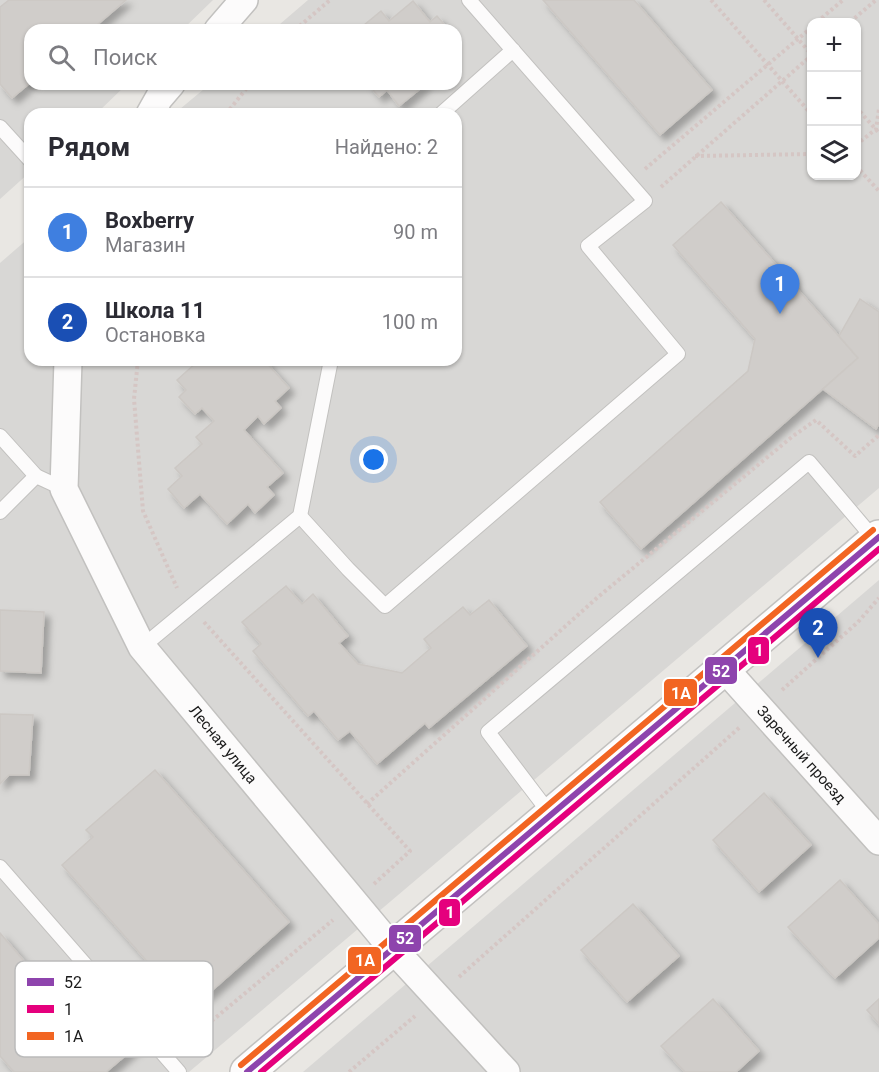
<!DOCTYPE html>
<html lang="ru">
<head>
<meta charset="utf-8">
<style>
  body { margin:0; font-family:Roboto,sans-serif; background:#f2f2f3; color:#2b2b33 }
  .controls { position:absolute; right:18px; top:18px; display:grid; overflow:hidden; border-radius:12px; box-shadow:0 2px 4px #0004 }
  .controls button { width:54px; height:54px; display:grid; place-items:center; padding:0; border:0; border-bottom:2px solid #e1e1e2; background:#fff; color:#2b2b33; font:30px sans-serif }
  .you { position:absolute; left:374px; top:460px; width:21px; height:21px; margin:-15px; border:4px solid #fff; border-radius:50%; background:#1a73e8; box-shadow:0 0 0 9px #1a73e833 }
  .badge { display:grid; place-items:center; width:39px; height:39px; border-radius:50%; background:#636261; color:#fff; font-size:20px; font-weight:700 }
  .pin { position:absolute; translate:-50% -50px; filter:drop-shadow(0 2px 3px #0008) }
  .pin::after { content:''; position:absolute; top:32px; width:21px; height:18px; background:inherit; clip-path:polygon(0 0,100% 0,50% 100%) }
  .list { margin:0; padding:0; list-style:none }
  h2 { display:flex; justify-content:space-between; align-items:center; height:78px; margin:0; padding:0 24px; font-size:26px }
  h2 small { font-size:20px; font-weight:400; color:#7c7c81 }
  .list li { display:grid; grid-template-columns:39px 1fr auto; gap:18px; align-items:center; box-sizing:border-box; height:90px; padding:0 24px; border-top:2px solid #e1e1e2 }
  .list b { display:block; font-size:22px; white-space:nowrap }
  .list p { margin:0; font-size:20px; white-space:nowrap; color:#7c7c81 }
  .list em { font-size:20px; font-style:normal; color:#7c7c81 }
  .icon { flex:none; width:33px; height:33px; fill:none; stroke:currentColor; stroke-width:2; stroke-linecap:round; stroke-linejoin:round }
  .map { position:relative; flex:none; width:879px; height:1072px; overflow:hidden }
  .search { position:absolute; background:#fff; box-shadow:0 2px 4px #0004; left:24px; top:24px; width:438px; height:66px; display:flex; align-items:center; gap:15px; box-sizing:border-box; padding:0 21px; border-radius:18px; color:#7c7c81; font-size:22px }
  .panel { position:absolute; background:#fff; box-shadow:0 2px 4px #0004; left:24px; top:108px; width:438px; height:258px; border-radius:18px }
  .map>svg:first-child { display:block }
  .residential { fill:#d8d7d5; fill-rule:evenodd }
  .building { fill:#d0cdca; stroke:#ccc8c4; stroke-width:1.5; filter:url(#shadow) }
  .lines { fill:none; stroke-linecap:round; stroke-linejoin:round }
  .service-casing { stroke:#c2c1bf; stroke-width:16 }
  .minor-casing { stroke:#c2c1bf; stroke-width:30 }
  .tertiary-casing { stroke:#c2c1bf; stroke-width:36 }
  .path { stroke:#d5c6c4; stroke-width:4; stroke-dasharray:3 3; stroke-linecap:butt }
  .service { stroke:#fcfbfb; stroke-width:14 }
  .minor { stroke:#fcfbfb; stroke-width:27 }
  .tertiary { stroke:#fcfbfb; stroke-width:33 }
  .bus-1-casing { stroke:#fff; stroke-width:10 }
  .bus-2-casing { stroke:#fff; stroke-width:10 }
  .bus-3-casing { stroke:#fff; stroke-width:10 }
  .bus-1 { stroke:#8e44ad; stroke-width:6 }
  .bus-2 { stroke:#e5007d; stroke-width:6 }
  .bus-3 { stroke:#f26522; stroke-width:6 }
  .labels { text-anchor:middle; stroke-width:4.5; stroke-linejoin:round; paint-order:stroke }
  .street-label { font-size:15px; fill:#1b1b1b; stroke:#fff }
  .key { fill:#fff; stroke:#bbb; stroke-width:1.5 }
  .key-label { font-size:16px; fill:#1b1b1b }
  .line-badge { stroke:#fff; stroke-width:2 }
  .badge-label { font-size:16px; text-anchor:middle; font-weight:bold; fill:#fff }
</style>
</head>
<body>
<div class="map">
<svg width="879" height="1072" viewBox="0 0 879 1072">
  <defs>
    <filter id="shadow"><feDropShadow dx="5.5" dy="5.5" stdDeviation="3" flood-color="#0004"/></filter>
  </defs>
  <rect width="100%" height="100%" fill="#e9e7e3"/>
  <!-- residential -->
  <g class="residential">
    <path d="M 0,0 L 213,0 L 182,30 L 30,30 L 30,84 L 127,84 L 96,114 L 30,114 L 30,172 L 0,199 Z"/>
    <path d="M 308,0 L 879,0 L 879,488 L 189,1072 L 0,1072 L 0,263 L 30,237 L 30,360 L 456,360 L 456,114 L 174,114 L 210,84 L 456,84 L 456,30 L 273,30 ZM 812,22 L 856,22 L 856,176 L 812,176 Z"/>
    <path d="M 879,580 L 879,1072 L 303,1072 Z"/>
  </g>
  <!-- building -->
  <g class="building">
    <path d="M 9,0 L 126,0 L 91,30 L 30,30 L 30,83 L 12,98 L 0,84 L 0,7 Z"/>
    <path d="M 543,0 L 634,0 L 712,90 L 660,135 Z"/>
    <path d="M 413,1 L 430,22 L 437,16 L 449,30 L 358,30 L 381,11 L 389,21 Z"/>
    <path d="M 368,84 L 426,84 L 399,106 L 387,90 L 379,97 Z"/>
    <path d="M 721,202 L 858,358 L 641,549 L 600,502 L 748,371 L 755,339 L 673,245 Z"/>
    <path d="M 860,299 L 879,312 L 879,424 L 876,429 L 823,389 L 858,358 L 839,336 Z"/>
    <path d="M 196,360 L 264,360 L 289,388 L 275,401 L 281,408 L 264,424 L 258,416 L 244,430 L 283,473 L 267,487 L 274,495 L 255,513 L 248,504 L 227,524 L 200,494 L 184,508 L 168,489 L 182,476 L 175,468 L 202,444 L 196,437 L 214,421 L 202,408 L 195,414 L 179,397 L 186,390 L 177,380 L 197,362 Z"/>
    <path d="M 286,586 L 302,604 L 313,594 L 348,636 L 339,643 L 358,664 L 402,673 L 431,648 L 424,639 L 463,607 L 470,615 L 489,600 L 527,646 L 429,728 L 425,723 L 377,764 L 350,731 L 338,740 L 314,711 L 308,716 L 253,651 L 261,644 L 242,622 Z"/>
    <path d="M 0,610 L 44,612 L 41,673 L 0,671 Z"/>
    <path d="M 0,714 L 33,715 L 29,775 L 9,775 L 0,784 Z"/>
    <path d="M 155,770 L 289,922 L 190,1010 L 62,865 L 93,837 L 86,830 Z"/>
    <path d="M 764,793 L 811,845 L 759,892 L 713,840 Z"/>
    <path d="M 840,880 L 879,924 L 879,938 L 835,978 L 788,927 Z"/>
    <path d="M 633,904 L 679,956 L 627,1002 L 581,950 Z"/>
    <path d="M 0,933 L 86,1033 L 117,1006 L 145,1039 L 106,1072 L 14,1072 L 0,1056 Z"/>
    <path d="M 713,999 L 759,1051 L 736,1072 L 685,1072 L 661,1046 Z"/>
    <path d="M 879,999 L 879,1024 L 867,1010 Z"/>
  </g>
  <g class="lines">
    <!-- service casing -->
    <g class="service-casing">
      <g id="service">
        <path d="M 441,114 L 513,50"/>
        <path d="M 0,127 L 30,160"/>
        <path d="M 0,436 L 36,476 L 64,489"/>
        <path d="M 0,512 L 36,476"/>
        <path d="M 300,516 L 348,569 L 385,606 L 678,354 L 588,246 L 645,201 L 469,0"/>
        <path d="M 142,647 L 300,516 L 331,360"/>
        <path d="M 551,815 L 488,732 L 809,462 L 875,540"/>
        <path d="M 0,867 L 179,1072"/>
      </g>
    </g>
    <!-- minor casing -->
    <g class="minor-casing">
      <g id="minor">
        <path d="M 218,30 L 244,0"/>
        <path d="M 150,114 L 159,98 L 171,84"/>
        <path id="s1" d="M 68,360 L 64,489 L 142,647 L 393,949 L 506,1072"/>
        <path id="s2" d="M 724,668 L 879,841"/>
      </g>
    </g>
    <!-- tertiary casing -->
    <g class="tertiary-casing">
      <path id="tertiary" d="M 247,1072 L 879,537"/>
    </g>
    <!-- path -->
    <g class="path">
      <path d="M 711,0 L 812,115"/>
      <path d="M 764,0 L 812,55"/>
      <path d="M 817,22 L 843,0"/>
      <path d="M 850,22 L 876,0"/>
      <path d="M 295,30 L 330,0"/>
      <path d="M 856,107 L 879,133"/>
      <path d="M 226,114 L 250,84"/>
      <path d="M 856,145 L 876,129 L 879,109"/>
      <path d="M 695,156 L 812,154"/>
      <path d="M 856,166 L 879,191"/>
      <path d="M 645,169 L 812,27"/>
      <path d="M 661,187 L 812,55"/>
      <path d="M 138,360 L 134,399 L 143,511 L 177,588"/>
      <path d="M 204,622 L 410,851 L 374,884"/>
      <path d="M 782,690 L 858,622 L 879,598"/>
      <path d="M 367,804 L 598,597 L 793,436 L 816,420 L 855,456 L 879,435"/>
      <path d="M 459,977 L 740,727"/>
      <path d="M 184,1044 L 333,920"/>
      <path d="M 349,1072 L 415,1016"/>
    </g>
    <!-- service -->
    <use href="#service" class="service"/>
    <!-- minor -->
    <use href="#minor" class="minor"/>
    <!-- tertiary -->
    <use href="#tertiary" class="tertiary"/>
    <!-- bus-1 casing -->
    <g class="bus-1-casing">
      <path id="bus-1" d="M 247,1072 L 879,537"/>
    </g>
    <!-- bus-2 casing -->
    <g class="bus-2-casing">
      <path id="bus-2" d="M 261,1072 L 879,549"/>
    </g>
    <!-- bus-3 casing -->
    <g class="bus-3-casing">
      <path id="bus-3" d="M 241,1065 L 873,530"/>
    </g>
    <!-- bus-1 -->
    <use href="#bus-1" class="bus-1"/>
    <!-- bus-2 -->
    <use href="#bus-2" class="bus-2"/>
    <!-- bus-3 -->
    <use href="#bus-3" class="bus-3"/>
  </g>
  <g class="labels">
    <!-- street labels -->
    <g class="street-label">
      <text dy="5" stroke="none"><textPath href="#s1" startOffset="432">Лесная улица</textPath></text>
      <text dy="5" stroke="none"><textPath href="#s2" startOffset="116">Заречный проезд</textPath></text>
    </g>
  </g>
  <!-- legend -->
  <rect x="15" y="961" width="198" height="96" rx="9" class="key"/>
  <rect x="27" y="978" width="27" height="8" fill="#8e44ad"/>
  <rect x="27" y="1005" width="27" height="8" fill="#e5007d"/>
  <rect x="27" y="1032" width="27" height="8" fill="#f26522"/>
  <g class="key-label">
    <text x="64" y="988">52</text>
    <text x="64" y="1015">1</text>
    <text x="64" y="1042">1А</text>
  </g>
  <g class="line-badge">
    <rect x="747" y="636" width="23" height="29" rx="6" fill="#e5007d"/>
    <rect x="704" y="656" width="34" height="29" rx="6" fill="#8e44ad"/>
    <rect x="663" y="678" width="35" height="29" rx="6" fill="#f26522"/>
    <rect x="438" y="898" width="23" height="29" rx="6" fill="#e5007d"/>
    <rect x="388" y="924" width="34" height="29" rx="6" fill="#8e44ad"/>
    <rect x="347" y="946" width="35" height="29" rx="6" fill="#f26522"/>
  </g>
  <g class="badge-label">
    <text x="759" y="656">1</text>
    <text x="721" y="677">52</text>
    <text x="681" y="699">1А</text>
    <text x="450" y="918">1</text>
    <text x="405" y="944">52</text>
    <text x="365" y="966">1А</text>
  </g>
</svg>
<div class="controls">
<button>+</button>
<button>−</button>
<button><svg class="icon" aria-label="layers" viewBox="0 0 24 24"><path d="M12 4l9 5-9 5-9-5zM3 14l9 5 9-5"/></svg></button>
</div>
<div class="you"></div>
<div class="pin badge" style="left:780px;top:314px;background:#3f7fe0">1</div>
<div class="pin badge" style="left:818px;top:658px;background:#1a4fb4">2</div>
<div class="search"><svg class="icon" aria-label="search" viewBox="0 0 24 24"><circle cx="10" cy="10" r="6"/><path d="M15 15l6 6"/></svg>Поиск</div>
<section class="panel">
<h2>Рядом<small>Найдено: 2</small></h2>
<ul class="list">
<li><span class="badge" style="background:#3f7fe0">1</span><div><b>Boxberry</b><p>Магазин</p></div><em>90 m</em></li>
<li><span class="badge" style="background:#1a4fb4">2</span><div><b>Школа 11</b><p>Остановка</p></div><em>100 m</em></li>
</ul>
</section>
</div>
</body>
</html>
